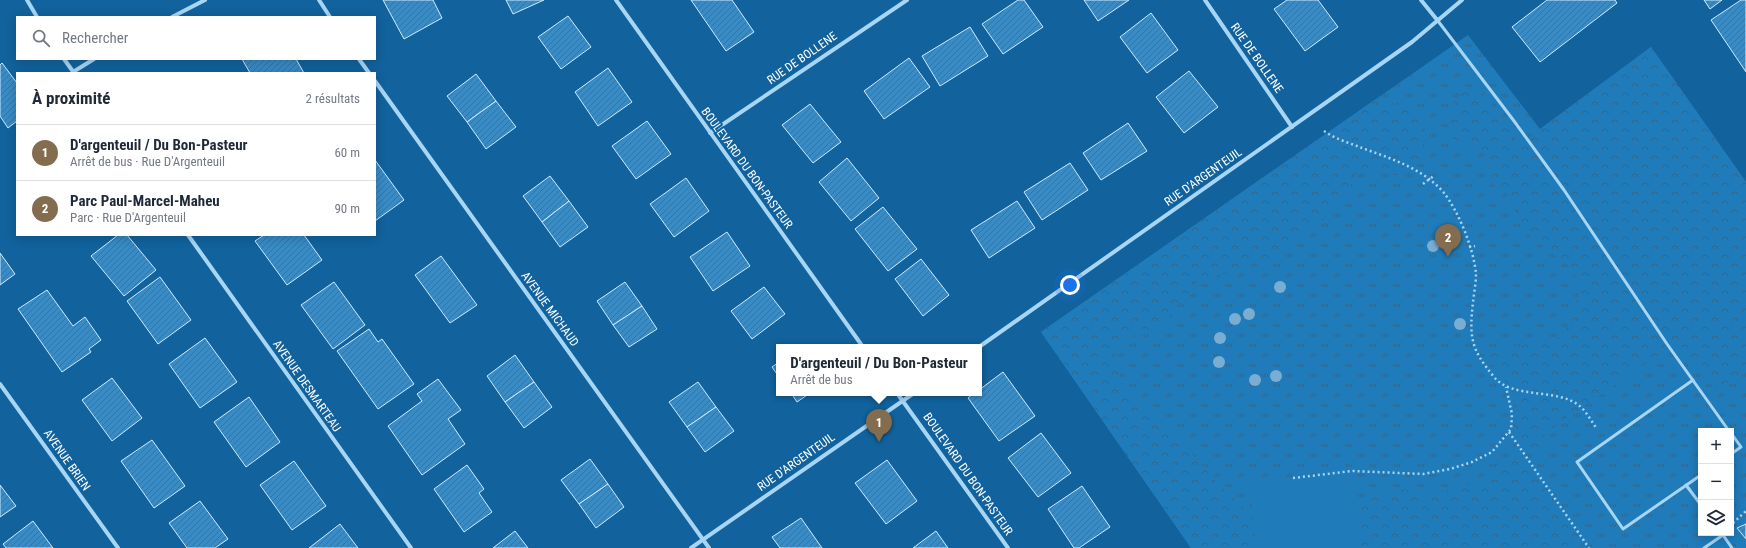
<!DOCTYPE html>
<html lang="fr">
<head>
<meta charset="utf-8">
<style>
  body { margin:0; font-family:"Roboto Condensed",sans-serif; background:#f6f6f7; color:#1f2937 }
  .controls { position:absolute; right:12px; bottom:12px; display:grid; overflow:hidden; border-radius:0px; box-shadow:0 2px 10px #0003 }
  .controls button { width:36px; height:36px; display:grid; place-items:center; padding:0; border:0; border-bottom:1px solid #e0e1e3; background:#fff; color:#1f2937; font:20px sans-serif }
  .you { position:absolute; left:1070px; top:285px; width:14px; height:14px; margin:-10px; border:3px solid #fff; border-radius:50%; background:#1a73e8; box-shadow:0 0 0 6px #1a73e833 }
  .badge { display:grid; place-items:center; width:26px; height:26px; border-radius:50%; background:#846c4e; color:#fff; font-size:13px; font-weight:700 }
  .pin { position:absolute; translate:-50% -33px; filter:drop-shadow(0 1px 2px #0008) }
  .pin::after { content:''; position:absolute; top:21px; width:14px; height:12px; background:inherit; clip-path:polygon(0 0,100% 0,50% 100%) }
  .popup { position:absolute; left:776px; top:344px; width:206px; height:52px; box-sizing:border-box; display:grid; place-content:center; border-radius:0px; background:#fff; filter:drop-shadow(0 1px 3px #0005); font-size:13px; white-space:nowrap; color:#747a83 }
  .popup b { font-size:15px; color:#1f2937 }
  .popup::after { content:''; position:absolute; left:50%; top:100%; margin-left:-8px; border:8px solid transparent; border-top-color:#fff }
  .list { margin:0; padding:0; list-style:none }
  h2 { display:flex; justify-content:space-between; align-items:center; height:52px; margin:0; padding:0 16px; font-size:17px }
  h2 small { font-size:13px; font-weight:400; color:#747a83 }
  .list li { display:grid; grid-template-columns:26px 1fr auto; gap:12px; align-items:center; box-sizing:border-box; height:56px; padding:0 16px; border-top:1px solid #e0e1e3 }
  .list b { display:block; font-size:15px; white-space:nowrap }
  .list p { margin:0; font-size:13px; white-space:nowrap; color:#747a83 }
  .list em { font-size:13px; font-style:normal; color:#747a83 }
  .icon { flex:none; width:22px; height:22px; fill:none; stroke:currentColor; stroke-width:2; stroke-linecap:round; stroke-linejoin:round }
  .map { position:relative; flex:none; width:1746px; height:548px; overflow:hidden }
  .search { position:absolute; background:#fff; box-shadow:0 2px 10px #0003; left:16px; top:16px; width:360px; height:44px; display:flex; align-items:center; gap:10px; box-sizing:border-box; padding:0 14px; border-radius:0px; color:#747a83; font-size:15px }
  .panel { position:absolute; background:#fff; box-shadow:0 2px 10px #0003; left:16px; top:72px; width:360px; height:164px; border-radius:0px }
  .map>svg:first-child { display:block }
  .grass { fill:url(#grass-tufts); fill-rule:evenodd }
  .forest { fill:url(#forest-crowns) }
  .pitch { fill:#207bba }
  .building { fill:url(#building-hatch); stroke:#cfebfe }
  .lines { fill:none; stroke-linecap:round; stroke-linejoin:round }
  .path { stroke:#a7d5f4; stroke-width:2.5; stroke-dasharray:2 3; stroke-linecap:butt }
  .lane { stroke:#a7d5f4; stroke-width:3 }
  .street { stroke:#a7d5f4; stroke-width:4 }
  .tree { fill:#7aadd2 }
  .labels { text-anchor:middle; stroke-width:4; stroke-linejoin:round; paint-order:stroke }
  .street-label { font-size:12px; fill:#fff; stroke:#11629d }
</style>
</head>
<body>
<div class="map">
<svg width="1746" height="548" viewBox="0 0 1746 548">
  <defs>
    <pattern id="grass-tufts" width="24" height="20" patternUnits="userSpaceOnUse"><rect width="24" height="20" fill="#207bba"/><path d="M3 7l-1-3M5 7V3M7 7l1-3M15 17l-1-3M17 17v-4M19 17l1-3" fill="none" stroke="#346688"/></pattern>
    <pattern id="forest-crowns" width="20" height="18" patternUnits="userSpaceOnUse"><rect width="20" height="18" fill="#207bba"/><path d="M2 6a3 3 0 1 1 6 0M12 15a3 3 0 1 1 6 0" fill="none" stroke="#346688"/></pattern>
    <pattern id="building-hatch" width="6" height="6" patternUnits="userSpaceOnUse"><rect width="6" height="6" fill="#3a8bc4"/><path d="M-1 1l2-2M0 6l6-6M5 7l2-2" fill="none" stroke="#417294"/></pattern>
  </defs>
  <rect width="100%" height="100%" fill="#11629d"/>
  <!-- grass -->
  <path class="grass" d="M 1468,35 L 1540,129 L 1651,47 L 1746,182 L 1746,548 L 1191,548 L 1041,332 ZM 1701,431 L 1731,431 L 1731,533 L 1701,533 Z"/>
  <!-- forest -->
  <g class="forest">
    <path d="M 1651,47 L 1746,182 L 1746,369 L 1716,391 L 1679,341 L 1545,433 L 1546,450 L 1535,454 L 1524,453 L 1589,548 L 1361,548 L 1356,508 L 1378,496 L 1399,489 L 1438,492 L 1478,482 L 1523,453 L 1515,441 L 1518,412 L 1515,396 L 1491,362 L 1485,350 L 1545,343 L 1565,333 L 1580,289 L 1573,269 L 1522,230 L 1509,196 L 1492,183 C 1491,174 1492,164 1487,156 C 1480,148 1467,149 1459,144 C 1447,137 1445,116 1452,105 C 1457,97 1464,91 1472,87 L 1482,91 L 1520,144 Z"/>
    <path d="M 1376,99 L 1408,107 L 1424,124 L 1426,136 L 1418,160 L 1402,168 L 1397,175 L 1358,170 L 1344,199 L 1325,219 L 1248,271 L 1222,274 L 1199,280 L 1155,333 L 1125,338 L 1114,359 L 1122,383 L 1136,404 L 1177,437 L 1215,480 L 1254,518 L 1257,548 L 1191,548 L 1041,332 Z"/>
  </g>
  <!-- pitch -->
  <path class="pitch" d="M 1352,471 L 1361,548 L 1257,548 L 1250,483 Z"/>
  <!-- building -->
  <g class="building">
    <path d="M 383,0 L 433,0 L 442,18 L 404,39 Z"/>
    <path d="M 506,0 L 544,0 L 513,14 Z"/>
    <path d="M 691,0 L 732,0 L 754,32 L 726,51 Z"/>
    <path d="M 1018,0 L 1024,0 L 1043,27 L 1003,54 L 982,24 Z"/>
    <path d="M 1084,0 L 1129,0 L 1098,21 Z"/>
    <path d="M 1287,0 L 1318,0 L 1338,27 L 1305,51 L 1274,9 Z"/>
    <path d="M 1547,0 L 1615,0 L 1617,3 L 1540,62 L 1512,27 Z"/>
    <path d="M 1704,0 L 1722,0 L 1710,9 Z"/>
    <path d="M 1741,0 L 1746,0 L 1746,72 L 1711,20 Z"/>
    <path d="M 1151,13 L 1178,50 L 1147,73 L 1120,37 Z"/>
    <path d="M 568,16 L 591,47 L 561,69 L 538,37 Z"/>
    <path d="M 970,27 L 988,56 L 940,86 L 922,56 Z"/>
    <path d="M 909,58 L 930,87 L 884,119 L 864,91 Z"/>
    <path d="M 242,59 L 296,59 L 304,73 L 250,73 Z"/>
    <path d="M 2,63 L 17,83 L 17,121 L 8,128 L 0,116 L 0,65 Z"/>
    <path d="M 608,68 L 632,102 L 598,126 L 575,92 Z"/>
    <path d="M 1189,71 L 1218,107 L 1184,133 L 1156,97 Z"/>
    <path d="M 476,74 L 496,101 L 467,122 L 447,96 Z"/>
    <path d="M 496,101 L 516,127 L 486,149 L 467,122 Z"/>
    <path d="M 810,104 L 841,142 L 813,163 L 782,125 Z"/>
    <path d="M 647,121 L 671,154 L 636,179 L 612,146 Z"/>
    <path d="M 1128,123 L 1147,151 L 1101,180 L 1083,153 Z"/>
    <path d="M 847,158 L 879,198 L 851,221 L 819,182 Z"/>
    <path d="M 375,160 L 404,200 L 375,221 Z"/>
    <path d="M 1070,163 L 1088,190 L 1042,220 L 1024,192 Z"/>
    <path d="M 550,176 L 569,201 L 542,222 L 523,196 Z"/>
    <path d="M 686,178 L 709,211 L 674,237 L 650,204 Z"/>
    <path d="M 569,201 L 588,227 L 560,247 L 542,222 Z"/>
    <path d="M 1017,201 L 1035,228 L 989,258 L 971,230 Z"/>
    <path d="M 883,207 L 917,249 L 888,271 L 855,229 Z"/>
    <path d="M 727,232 L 750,266 L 713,291 L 690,257 Z"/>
    <path d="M 118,235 L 127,235 L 156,270 L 124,296 L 91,256 Z"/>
    <path d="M 264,235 L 304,235 L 322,260 L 287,285 L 255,241 Z"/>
    <path d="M 0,253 L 15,274 L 0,285 Z"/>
    <path d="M 441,256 L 477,305 L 450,323 L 415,275 Z"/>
    <path d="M 921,259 L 949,295 L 923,316 L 895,279 Z"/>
    <path d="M 160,277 L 191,320 L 158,344 L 127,301 Z"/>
    <path d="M 334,282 L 365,325 L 333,349 L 301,305 Z"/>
    <path d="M 625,282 L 642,306 L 613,325 L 597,301 Z"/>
    <path d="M 764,287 L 785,314 L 752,339 L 731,311 Z"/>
    <path d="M 47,290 L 73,326 L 85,317 L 101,340 L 89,349 L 91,352 L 62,372 L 18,309 Z"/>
    <path d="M 642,306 L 657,329 L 629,347 L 613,325 Z"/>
    <path d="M 369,329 L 378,342 L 382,339 L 414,384 L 378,409 L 337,351 Z"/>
    <path d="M 205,338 L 237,382 L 200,408 L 169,364 Z"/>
    <path d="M 515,355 L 534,382 L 505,402 L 487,376 Z"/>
    <path d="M 779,362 L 779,377 L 772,367 Z"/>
    <path d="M 1003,372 L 1035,416 L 999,441 L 968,398 L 974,393 L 979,393 L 979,390 Z"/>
    <path d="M 112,378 L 142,418 L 112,441 L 82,400 Z"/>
    <path d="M 438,379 L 461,410 L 448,419 L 465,444 L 422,475 L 388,426 L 422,401 L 417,394 Z"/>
    <path d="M 534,382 L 552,407 L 524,428 L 505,402 Z"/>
    <path d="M 698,382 L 716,407 L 687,427 L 669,402 Z"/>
    <path d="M 791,393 L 810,393 L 797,402 Z"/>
    <path d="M 249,397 L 280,442 L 246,467 L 214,422 Z"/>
    <path d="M 716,407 L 734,431 L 705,452 L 687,427 Z"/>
    <path d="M 1041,433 L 1071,473 L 1038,497 L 1008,458 Z"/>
    <path d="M 152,440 L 185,486 L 154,508 L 121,461 Z"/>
    <path d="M 590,459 L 608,484 L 579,504 L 561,480 Z"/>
    <path d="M 887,460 L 917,501 L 886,524 L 855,483 Z"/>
    <path d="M 294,461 L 326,506 L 292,530 L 260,485 Z"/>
    <path d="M 467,465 L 484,489 L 479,493 L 492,512 L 464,532 L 434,489 Z"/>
    <path d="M 608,484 L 624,507 L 596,528 L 579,504 Z"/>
    <path d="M 0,485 L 16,506 L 0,517 Z"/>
    <path d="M 1082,486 L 1110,527 L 1079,548 L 1074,548 L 1048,509 Z"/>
    <path d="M 200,501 L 228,539 L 215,548 L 187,548 L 169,523 Z"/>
    <path d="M 801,518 L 822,548 L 780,548 L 772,537 Z"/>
    <path d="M 33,521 L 53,548 L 6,548 L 3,544 Z"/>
    <path d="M 340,524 L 358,548 L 309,548 Z"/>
    <path d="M 1746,524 L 1746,539 L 1737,528 Z"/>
    <path d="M 515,531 L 528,548 L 493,548 Z"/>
    <path d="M 936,531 L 948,548 L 913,548 Z"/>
  </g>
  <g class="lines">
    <!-- path -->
    <g class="path">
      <path d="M 1324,131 C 1334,138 1346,142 1357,146 C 1388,158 1422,167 1444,193 C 1459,212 1474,250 1476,274 C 1476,283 1474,293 1473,302 C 1469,338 1471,349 1494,377 C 1513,400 1558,387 1581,407 C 1587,413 1592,422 1597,429"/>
      <path d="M 1423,184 L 1435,175"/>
      <path d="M 1469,247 L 1475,246"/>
      <path d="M 1509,432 L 1589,548"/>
      <path d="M 1293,478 L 1352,471 L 1423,474 L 1450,469 L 1472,462 L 1492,452 L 1511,429 L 1512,414 L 1506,387"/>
      <path d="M 1733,523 L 1746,511"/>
    </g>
    <!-- lane -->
    <g class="lane">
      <path d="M 1438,21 L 1514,121 L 1564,190 L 1667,344 L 1729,431"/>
      <path d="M 1693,380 L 1577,462 L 1623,529 L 1701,475"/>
      <path d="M 1731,433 L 1741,447 L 1731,454"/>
      <path d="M 1686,485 L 1701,505"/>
      <path d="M 1723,535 L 1732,548"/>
      <path d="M 1704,548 L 1723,535 L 1721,533"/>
    </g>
    <!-- street -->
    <g class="street">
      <path d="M 27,0 L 37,17"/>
      <path d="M 319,0 L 330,17"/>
      <path d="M 616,0 L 863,347"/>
      <path d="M 1205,0 L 1292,127"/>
      <path d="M 1421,0 L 1438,21"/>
      <path d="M 172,17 L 205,0"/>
      <path d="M 64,59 L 74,73"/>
      <path d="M 359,59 L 369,73"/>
      <path d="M 73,72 L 94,59"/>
      <path d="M 375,81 L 709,548"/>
      <path d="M 710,133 L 907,0"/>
      <path d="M 188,235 L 411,548"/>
      <path d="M 979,347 L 1412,42 L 1462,0"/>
      <path d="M 0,384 L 118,548"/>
      <path d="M 897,393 L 1008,548"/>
      <path d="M 691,548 L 914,393"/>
    </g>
  </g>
  <!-- trees -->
  <g class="tree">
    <circle cx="1433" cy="246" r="6"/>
    <circle cx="1280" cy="287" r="6"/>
    <circle cx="1249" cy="314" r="6"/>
    <circle cx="1235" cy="319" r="6"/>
    <circle cx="1460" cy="324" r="6"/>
    <circle cx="1220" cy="338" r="6"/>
    <circle cx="1219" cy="362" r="6"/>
    <circle cx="1276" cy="376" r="6"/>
    <circle cx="1255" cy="380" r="6"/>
  </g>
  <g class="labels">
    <!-- street labels -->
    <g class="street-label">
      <text transform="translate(802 58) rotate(-35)" y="4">RUE DE BOLLENE</text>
      <text transform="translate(1257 58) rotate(55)" y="4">RUE DE BOLLENE</text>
      <text transform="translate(747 168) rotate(54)" y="4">BOULEVARD DU BON-PASTEUR</text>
      <text transform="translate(1203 177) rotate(-35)" y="4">RUE D'ARGENTEUIL</text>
      <text transform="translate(550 309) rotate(54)" y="4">AVENUE MICHAUD</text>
      <text transform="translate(307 386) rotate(55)" y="4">AVENUE DESMARTEAU</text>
      <text transform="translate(67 460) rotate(55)" y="4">AVENUE BRIEN</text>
      <text transform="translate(796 462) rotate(-35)" y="4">RUE D'ARGENTEUIL</text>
      <text transform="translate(968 474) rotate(55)" y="4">BOULEVARD DU BON-PASTEUR</text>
    </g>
  </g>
</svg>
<div class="controls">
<button>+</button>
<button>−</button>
<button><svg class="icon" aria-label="layers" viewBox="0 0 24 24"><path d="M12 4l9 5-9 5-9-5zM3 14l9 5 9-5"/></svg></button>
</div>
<div class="you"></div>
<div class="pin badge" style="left:879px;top:442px">1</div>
<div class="popup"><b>D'argenteuil / Du Bon-Pasteur</b>Arrêt de bus</div>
<div class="pin badge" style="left:1448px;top:257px">2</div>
<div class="search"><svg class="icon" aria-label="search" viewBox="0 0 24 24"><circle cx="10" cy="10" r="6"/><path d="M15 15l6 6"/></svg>Rechercher</div>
<section class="panel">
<h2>À proximité<small>2 résultats</small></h2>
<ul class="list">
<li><span class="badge">1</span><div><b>D'argenteuil / Du Bon-Pasteur</b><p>Arrêt de bus · Rue D'Argenteuil</p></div><em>60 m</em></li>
<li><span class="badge">2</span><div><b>Parc Paul-Marcel-Maheu</b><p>Parc · Rue D'Argenteuil</p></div><em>90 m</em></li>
</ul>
</section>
</div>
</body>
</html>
